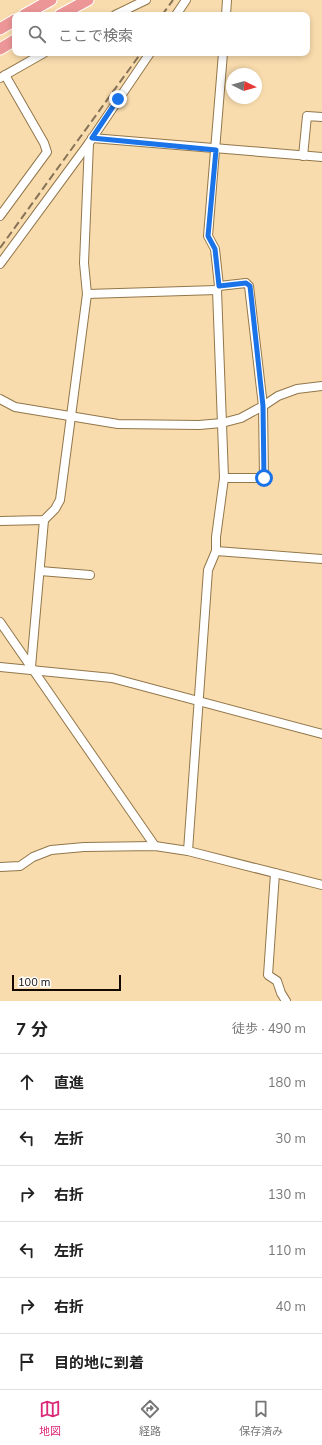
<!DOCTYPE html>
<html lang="ja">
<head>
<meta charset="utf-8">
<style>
  body { margin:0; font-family:Mulish,"Noto Sans JP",sans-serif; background:#f2f2f2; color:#222 }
  .compass { position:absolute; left:226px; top:68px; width:36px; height:36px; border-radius:50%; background:#fff; box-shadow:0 2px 6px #0003; rotate:95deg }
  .scale { position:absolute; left:12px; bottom:10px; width:109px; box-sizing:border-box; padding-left:4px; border:2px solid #130900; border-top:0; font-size:11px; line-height:14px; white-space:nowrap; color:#130900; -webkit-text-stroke:3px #fff; paint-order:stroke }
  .stop { position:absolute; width:12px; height:12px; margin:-9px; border:3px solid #1a73e8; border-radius:50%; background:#fff }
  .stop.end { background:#1a73e8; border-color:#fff; box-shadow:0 1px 4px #0008 }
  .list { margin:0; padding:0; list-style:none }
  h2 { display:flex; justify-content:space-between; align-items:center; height:52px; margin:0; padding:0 16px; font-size:17px }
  h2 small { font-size:13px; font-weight:400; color:#767676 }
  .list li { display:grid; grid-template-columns:26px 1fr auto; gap:12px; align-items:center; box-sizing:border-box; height:56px; padding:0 16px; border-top:1px solid #e0e0e0 }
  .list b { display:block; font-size:15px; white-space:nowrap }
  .list em { font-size:13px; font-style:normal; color:#767676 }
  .icon { flex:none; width:22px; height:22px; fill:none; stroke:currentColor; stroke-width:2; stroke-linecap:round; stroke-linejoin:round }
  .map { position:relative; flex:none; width:322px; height:1001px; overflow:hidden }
  .search { position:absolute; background:#fff; box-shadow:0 2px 6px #0003; left:12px; right:12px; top:12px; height:44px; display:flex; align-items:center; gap:10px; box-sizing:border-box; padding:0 14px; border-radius:8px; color:#767676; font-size:15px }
  .sheet { height:388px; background:#fff }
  nav { display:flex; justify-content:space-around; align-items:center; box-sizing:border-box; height:56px; border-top:1px solid #e0e0e0; background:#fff; font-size:11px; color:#767676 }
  nav a { display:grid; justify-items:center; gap:2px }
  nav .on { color:#db2777 }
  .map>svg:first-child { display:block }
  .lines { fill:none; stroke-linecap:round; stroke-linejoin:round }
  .minor-casing { stroke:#92774b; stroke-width:10 }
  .highway-casing { stroke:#fff; stroke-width:13 }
  .minor { stroke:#fff; stroke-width:8 }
  .highway { stroke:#ec9697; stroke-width:11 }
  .rail { stroke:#867256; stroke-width:2; stroke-dasharray:8 4; stroke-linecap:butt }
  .route { stroke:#1a73e8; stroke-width:5 }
</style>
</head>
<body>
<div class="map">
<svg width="322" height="1001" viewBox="0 0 322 1001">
  <rect width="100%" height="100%" fill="#f9dcad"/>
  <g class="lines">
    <!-- minor casing -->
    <g class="minor-casing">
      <g id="minor">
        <path d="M 115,15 L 146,0"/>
        <path d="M 176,15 L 186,0"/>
        <path d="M 226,15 L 227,0"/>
        <path d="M 0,78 L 44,53"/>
        <path d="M 92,138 L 322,157"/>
        <path d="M 303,156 L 307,116 L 322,117"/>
        <path d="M 0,216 L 47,152 L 44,143 L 5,75"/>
        <path d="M 0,264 L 89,143 L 150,53"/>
        <path d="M 219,286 L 246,283 L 249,286 L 263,406 L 264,478 L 224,478"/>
        <path d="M 87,294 L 217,290"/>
        <path d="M 0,399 L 15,407 L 118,424 L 199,425 L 222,423 L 241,418 L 263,406 L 278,396 L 297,389 L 322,386"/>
        <path d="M 0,521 L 44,520 L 55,509 L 60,500 L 87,294 L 84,263 L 89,143"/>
        <path d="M 216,551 L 322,559"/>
        <path d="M 40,571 L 90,575"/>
        <path d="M 0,622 L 155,846"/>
        <path d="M 0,667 L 112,678 L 322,734"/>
        <path d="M 31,667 L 44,520"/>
        <path d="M 188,851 L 208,570 L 216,551 L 216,537 L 224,478 L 217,290 L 219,286 L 215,249 L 208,236 L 223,53"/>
        <path d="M 0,867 L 20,866 L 33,857 L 51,850 L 84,847 L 155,846 L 188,851 L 322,885"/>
        <path d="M 275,873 L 268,975 L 277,981 L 281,993 L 286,1001"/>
      </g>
    </g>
    <!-- highway casing -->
    <g class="highway-casing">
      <g id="highway">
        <path d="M 24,15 L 51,0"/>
        <path d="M 60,15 L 88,0"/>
        <path d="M 0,29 L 15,20"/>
        <path d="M 0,49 L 15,40"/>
      </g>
    </g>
    <!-- minor -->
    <use href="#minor" class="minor"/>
    <!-- highway -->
    <use href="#highway" class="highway"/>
    <!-- rail -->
    <g class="rail">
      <path d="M 162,15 L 173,0"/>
      <path d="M 0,248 L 141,53"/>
    </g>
  </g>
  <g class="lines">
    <!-- route -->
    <path class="route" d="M 118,99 L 92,138 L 216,150 L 208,236 L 215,249 L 219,286 L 246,283 L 250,286 L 263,406 L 264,478"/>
  </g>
</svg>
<svg class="compass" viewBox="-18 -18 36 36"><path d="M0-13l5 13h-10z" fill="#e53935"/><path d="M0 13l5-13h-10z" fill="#767676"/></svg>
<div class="scale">100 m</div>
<div class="stop" style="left:264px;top:478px"></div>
<div class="stop end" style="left:118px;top:99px"></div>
<div class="search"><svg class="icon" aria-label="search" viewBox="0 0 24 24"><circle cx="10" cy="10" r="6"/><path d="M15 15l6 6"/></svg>ここで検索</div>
</div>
<section class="sheet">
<h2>7 分<small>徒歩 · 490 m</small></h2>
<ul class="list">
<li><svg class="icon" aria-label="ahead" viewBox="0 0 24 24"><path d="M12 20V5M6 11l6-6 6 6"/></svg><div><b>直進</b></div><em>180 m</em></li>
<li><svg class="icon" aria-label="left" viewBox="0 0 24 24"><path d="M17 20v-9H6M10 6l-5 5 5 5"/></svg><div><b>左折</b></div><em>30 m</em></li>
<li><svg class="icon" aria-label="right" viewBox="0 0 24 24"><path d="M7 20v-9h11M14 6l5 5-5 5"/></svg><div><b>右折</b></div><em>130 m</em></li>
<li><svg class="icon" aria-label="left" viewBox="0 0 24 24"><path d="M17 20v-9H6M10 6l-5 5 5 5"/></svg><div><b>左折</b></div><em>110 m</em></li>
<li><svg class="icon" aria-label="right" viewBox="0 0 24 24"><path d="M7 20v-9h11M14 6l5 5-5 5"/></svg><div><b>右折</b></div><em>40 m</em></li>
<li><svg class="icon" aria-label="arrive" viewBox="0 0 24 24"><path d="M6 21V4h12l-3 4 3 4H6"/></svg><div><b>目的地に到着</b></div></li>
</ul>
</section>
<nav>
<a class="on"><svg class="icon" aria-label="map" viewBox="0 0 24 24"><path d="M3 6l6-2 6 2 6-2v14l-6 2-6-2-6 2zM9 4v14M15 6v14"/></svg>地図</a>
<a><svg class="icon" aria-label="directions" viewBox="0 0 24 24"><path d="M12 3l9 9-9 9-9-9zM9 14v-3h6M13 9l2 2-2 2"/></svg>経路</a>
<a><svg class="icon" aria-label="saved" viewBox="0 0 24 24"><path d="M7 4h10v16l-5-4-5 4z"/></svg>保存済み</a>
</nav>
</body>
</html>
